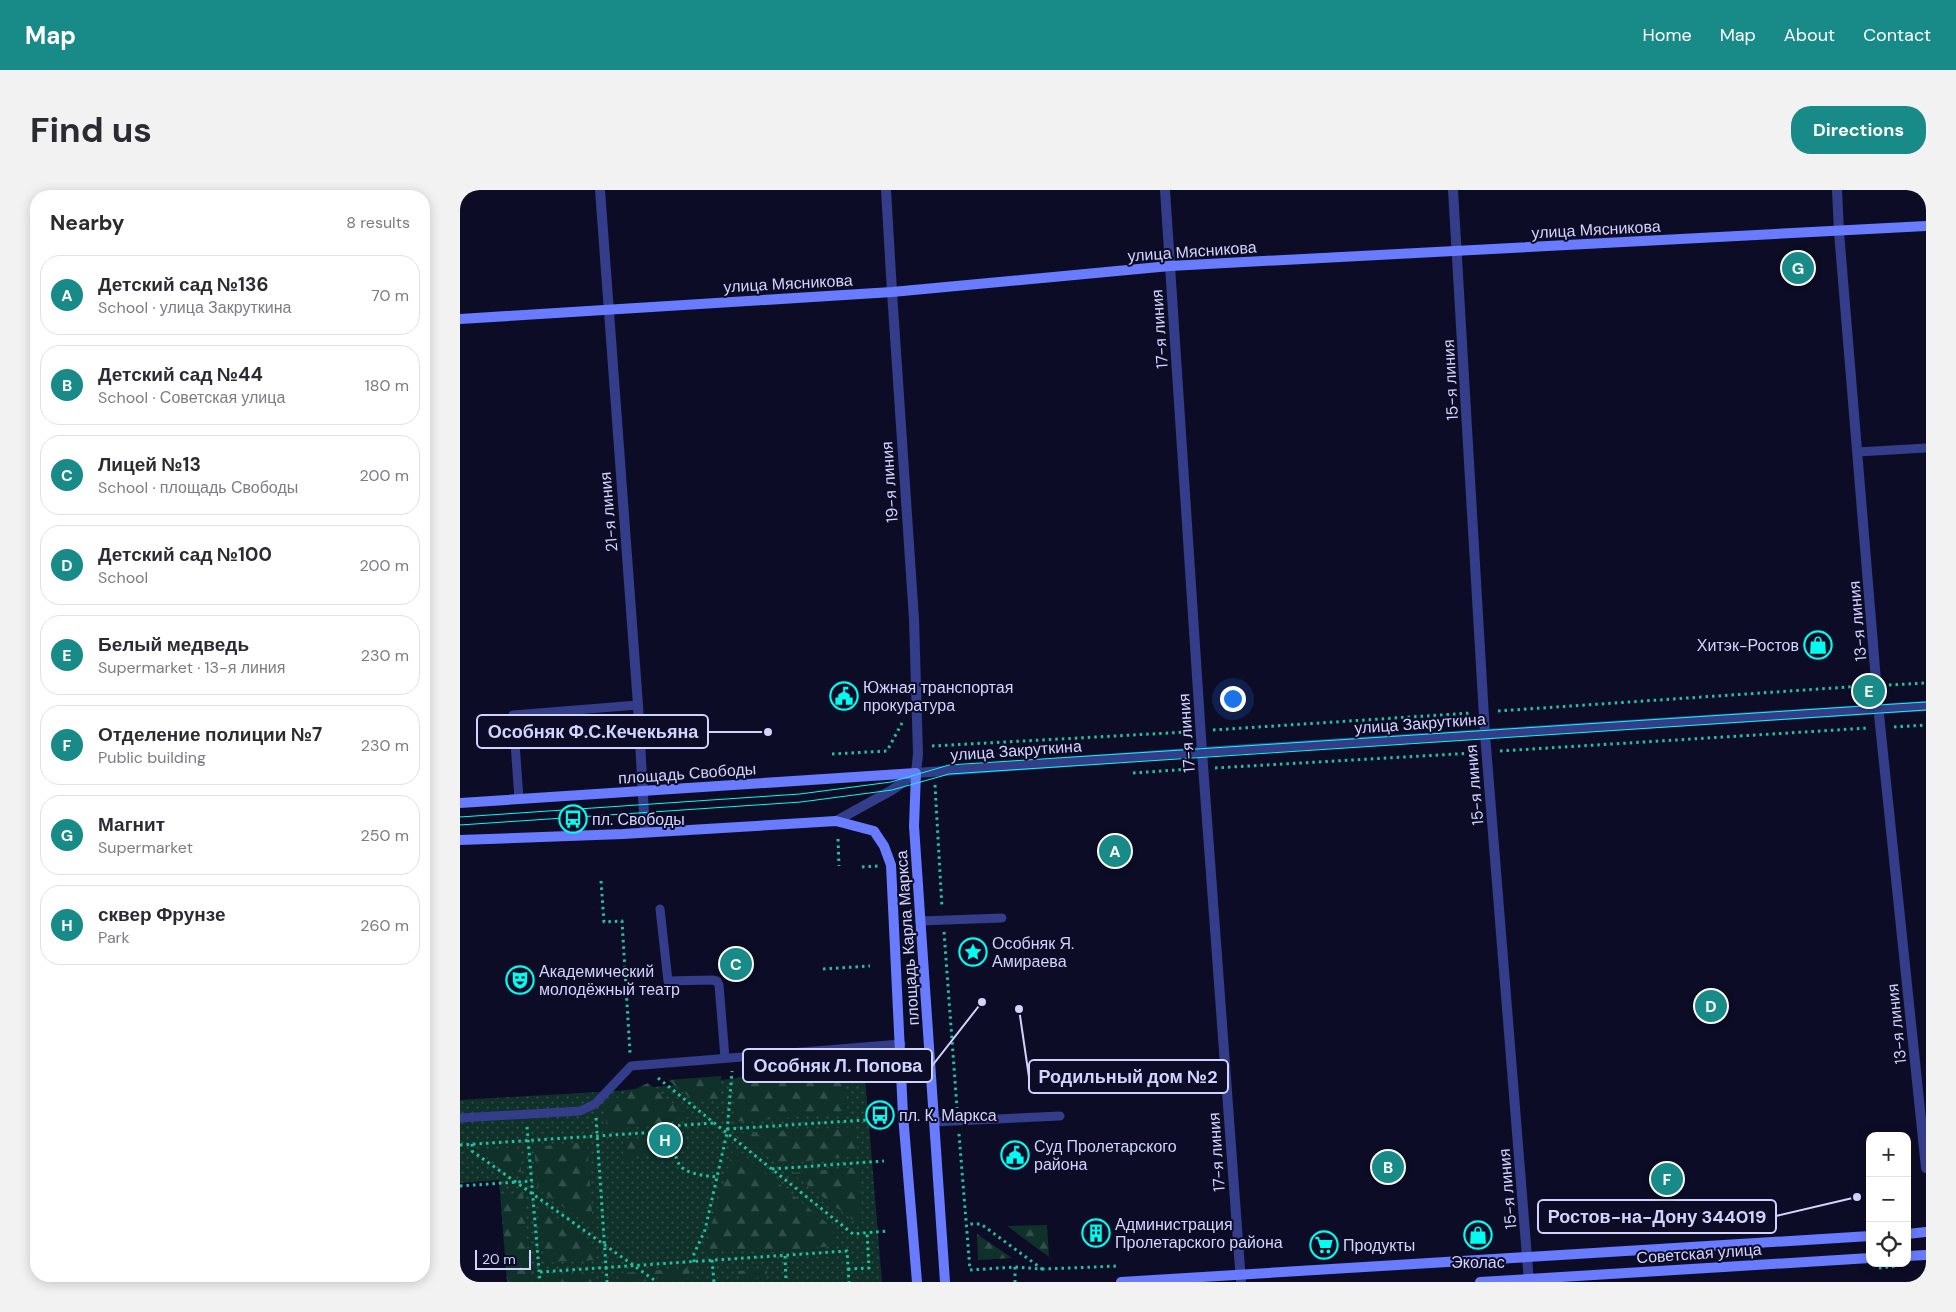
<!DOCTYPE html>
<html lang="en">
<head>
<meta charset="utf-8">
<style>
  body { margin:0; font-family:"DM Sans",sans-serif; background:#f2f2f3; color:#2b2b33 }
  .controls { position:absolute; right:15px; bottom:15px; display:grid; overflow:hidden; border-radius:10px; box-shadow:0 2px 12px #0003 }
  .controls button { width:45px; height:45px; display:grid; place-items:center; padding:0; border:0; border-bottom:1px solid #e1e1e2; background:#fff; color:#2b2b33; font:25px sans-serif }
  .scale { position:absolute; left:15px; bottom:12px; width:56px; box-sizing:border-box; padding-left:5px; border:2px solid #d2d4ff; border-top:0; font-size:14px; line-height:18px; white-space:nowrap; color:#d2d4ff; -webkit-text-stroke:4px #0d0c26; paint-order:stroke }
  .you { position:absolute; left:772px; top:508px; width:18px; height:18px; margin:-12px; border:4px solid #fff; border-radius:50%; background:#1a73e8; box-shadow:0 0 0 8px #1a73e833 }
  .badge { display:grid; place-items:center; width:32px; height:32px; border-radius:50%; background:#188a88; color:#fff; font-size:16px; font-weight:700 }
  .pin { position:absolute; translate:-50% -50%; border:2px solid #fff; box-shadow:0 1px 5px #0006 }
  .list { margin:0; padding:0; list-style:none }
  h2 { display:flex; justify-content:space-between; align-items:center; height:65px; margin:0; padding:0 20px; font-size:21px }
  h2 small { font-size:16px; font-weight:400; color:#7c7c81 }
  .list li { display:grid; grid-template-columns:32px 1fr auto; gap:15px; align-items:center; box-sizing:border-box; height:80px; margin:0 10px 10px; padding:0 10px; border:1px solid #e1e1e2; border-radius:20px }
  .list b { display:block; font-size:19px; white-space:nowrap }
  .list p { margin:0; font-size:16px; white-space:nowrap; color:#7c7c81 }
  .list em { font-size:16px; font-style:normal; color:#7c7c81 }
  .icon { flex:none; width:28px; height:28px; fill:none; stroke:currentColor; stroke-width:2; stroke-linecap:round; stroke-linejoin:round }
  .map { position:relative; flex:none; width:1466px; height:1092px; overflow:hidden; border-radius:20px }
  header { display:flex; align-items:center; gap:30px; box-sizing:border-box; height:70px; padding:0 25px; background:#188a88; color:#fff }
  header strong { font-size:24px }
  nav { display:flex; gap:28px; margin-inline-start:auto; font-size:18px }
  .intro { display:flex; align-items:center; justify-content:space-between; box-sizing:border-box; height:120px; padding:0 30px }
  h1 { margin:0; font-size:35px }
  .button { padding:12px 22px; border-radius:20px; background:#188a88; color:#fff; font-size:18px; font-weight:700 }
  main { display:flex; gap:30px; padding:0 30px }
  aside { flex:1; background:#fff; border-radius:20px; box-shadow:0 2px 12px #0003 }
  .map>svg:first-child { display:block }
  .grass { fill:url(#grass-dots) }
  .forest { fill:url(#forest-firs) }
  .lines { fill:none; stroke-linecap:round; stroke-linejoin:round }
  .path { stroke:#23c29f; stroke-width:3; stroke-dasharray:2.5 4; stroke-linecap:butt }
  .service { stroke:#333d8a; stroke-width:9 }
  .minor { stroke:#333d8a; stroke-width:10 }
  .tertiary { stroke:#333d8a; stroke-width:10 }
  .secondary { stroke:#697cff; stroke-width:10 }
  .tram { stroke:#00fdef; stroke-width:1 }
  .labels { text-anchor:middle; stroke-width:4; stroke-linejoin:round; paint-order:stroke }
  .street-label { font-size:16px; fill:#d2d4ff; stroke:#0d0c26 }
  .poi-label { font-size:16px; fill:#d2d4ff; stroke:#0d0c26; text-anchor:start }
  .leader { fill:none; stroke:#d2d4ff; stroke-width:2 }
  .callout-dot { fill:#d2d4ff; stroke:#0d0c26; stroke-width:2 }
  .callout { fill:#0d0c26; stroke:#d2d4ff; stroke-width:2 }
  .callout-label { font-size:18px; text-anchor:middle; font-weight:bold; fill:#d2d4ff }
</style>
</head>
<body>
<header>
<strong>Map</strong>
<nav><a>Home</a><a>Map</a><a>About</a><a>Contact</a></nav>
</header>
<div class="intro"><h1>Find us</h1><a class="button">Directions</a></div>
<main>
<aside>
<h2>Nearby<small>8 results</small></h2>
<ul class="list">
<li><span class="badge">A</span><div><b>Детский сад №136</b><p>School · улица Закруткина</p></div><em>70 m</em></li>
<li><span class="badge">B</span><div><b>Детский сад №44</b><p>School · Советская улица</p></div><em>180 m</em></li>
<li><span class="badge">C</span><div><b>Лицей №13</b><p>School · площадь Свободы</p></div><em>200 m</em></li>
<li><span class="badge">D</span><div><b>Детский сад №100</b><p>School</p></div><em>200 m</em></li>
<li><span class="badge">E</span><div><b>Белый медведь</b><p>Supermarket · 13-я линия</p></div><em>230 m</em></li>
<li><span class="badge">F</span><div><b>Отделение полиции №7</b><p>Public building</p></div><em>230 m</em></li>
<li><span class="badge">G</span><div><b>Магнит</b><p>Supermarket</p></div><em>250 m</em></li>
<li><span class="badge">H</span><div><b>сквер Фрунзе</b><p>Park</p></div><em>260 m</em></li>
</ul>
</aside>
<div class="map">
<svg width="1466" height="1092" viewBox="0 0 1466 1092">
  <defs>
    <pattern id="grass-dots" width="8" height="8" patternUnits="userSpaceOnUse" patternTransform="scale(1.25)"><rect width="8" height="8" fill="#0f312a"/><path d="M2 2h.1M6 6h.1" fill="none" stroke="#314e4a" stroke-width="1.8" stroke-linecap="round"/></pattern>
    <pattern id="forest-firs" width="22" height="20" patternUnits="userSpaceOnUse" patternTransform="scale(1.25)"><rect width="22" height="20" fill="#0f312a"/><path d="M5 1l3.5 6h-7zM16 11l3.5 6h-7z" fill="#314e4a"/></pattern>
  </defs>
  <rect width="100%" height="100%" fill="#0d0c26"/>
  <!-- grass -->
  <path class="grass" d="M 404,875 L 422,1092 L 47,1092 L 39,990 L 0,993 L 0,910 L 156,901 Z"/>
  <!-- forest -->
  <g class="forest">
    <path d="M 384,878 L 388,923 L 272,932 L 278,887 Z"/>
    <path d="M 261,886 L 260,910 L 235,912 L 208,890 Z"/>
    <path d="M 188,893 L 229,927 L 205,930 L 205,934 L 147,940 L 145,921 L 141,919 L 159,907 Z"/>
    <path d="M 396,937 L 398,966 L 317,974 L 278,943 Z"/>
    <path d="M 209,947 L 210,962 L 177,966 L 166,974 L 163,965 L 163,950 Z"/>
    <path d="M 127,952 L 133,1038 L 78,999 L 74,957 Z"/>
    <path d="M 59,957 L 61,982 L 50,983 L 20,962 L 20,960 Z"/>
    <path d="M 274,957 L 373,1038 L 373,1056 L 300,1063 L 300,1058 L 244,1062 Z"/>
    <path d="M 399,977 L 402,1037 L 332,983 Z"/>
    <path d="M 63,1003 L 70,1092 L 48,1092 L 41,1005 Z"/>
    <path d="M 80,1016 L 133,1054 L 134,1070 L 84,1073 Z"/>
    <path d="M 587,1035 L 589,1067 L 547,1036 Z"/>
    <path d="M 517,1044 L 552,1068 L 518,1070 Z"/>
    <path d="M 229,1078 L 230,1088 L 202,1090 L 188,1081 Z"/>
    <path d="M 307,1080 L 307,1087 L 279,1089 L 278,1081 Z"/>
    <path d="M 179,1082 L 192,1091 L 159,1092 L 158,1083 Z"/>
    <path d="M 135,1084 L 135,1092 L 89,1092 L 85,1087 Z"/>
  </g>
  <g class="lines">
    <!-- path -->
    <g class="path">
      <path d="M 1429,495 L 1466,493"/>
      <path d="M 1038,521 L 1403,496"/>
      <path d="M 1434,537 L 1466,535"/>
      <path d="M 753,540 L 1011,523"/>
      <path d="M 472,556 L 727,542"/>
      <path d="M 1040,561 L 1408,538"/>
      <path d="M 372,564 L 427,561 L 442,533"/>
      <path d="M 755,578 L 1013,563"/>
      <path d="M 673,583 L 731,579"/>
      <path d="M 475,595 L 482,718"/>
      <path d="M 378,649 L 379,676"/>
      <path d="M 402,677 L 418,676"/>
      <path d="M 141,691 L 144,732 L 162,731 L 170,863"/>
      <path d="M 484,742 L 497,918"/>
      <path d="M 363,779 L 410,776"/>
      <path d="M 198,888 L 393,1044 L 427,1041"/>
      <path d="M 136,928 L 147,1092"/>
      <path d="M 253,933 L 212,936 C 216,975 213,983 257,987"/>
      <path d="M 67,937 L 80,1092"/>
      <path d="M 267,939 L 421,929"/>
      <path d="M 499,944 L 510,1080 L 555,1077 L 582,1079 L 521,1034 L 507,1034"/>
      <path d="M 12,954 L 12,961 L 197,1092"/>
      <path d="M 0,955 L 213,941"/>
      <path d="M 312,979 L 424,971"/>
      <path d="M 0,996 L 72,991"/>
      <path d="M 325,1066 L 326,1092"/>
      <path d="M 252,1070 L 254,1092"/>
      <path d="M 234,1072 L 234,1064 L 245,1040 L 267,943 L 272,881"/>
      <path d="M 555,1077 L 555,1092"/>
      <path d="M 1419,1078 L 1438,1076"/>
      <path d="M 388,1079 L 409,1078 L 407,1042"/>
      <path d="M 582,1079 L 659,1076"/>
      <path d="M 80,1082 L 387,1061 L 389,1092"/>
    </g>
    <!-- service -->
    <g class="service">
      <path d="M 1398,262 L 1466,258"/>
      <path d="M 59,609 L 53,525 L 178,515"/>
      <path d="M 200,719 L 208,791 L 252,790 L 257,791 L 259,795 L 265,868"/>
      <path d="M 460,731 L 542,728"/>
      <path d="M 703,892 L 766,887"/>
      <path d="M 0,928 L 120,921 L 135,914 L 171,876 L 441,854"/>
      <path d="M 474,932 L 600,926"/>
    </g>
    <!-- minor -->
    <g class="minor">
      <path d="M 140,0 L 178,515 L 185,642"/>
      <path d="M 426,0 L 432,102"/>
      <path d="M 705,0 L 742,562 L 781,1092"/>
      <path d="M 993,0 L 1025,544 L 1069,1092"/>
      <path d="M 1377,0 L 1379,42"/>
    </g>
    <!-- tertiary -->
    <g class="tertiary">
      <path d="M 1379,42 L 1418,515 L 1466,978"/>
      <path d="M 432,102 L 454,429 L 458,564 L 456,583"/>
      <path d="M 456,583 L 742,562 L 1466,516"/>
      <path d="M 376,631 L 432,600 L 456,583"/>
    </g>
    <!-- secondary -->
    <g class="secondary">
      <path d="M 0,129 L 432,102 L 710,76 L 1466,36"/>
      <path d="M 0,613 L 456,583 L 454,636 L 485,1092"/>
      <path d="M 0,650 L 163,644 L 376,631 L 414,641 L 424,656 L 431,675 L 443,925 L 457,1092"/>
      <path d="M 1447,1044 L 1466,1042"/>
      <path d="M 1447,1066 L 1466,1065"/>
      <path d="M 661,1092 L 1410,1046"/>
      <path d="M 1020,1092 L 1410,1068"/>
    </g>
    <!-- tram -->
    <g class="tram">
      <path d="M 0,627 L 340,604 L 431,592 L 489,575 L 1466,512"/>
      <path d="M 0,635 L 341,612 L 432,600 L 489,584 L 1466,520"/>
    </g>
  </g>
  <!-- icons -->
  <defs>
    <g id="shop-ring" transform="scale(1.4375)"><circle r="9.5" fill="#0d0c26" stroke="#00fdef" stroke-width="1.5"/><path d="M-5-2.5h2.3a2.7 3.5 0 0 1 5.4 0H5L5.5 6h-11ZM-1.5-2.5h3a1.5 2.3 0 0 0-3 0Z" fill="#00fdef"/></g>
    <g id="civic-ring" transform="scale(1.4375)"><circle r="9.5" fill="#0d0c26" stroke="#00fdef" stroke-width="1.5"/><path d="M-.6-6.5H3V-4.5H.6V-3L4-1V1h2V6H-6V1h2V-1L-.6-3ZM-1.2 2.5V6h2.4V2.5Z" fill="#00fdef"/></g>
    <g id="bus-ring" transform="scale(1.4375)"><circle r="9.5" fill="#0d0c26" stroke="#00fdef" stroke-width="1.5"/><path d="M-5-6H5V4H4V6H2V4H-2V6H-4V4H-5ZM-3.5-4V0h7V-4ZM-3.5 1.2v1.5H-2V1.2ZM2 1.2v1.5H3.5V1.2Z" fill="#00fdef"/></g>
    <g id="sight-ring" transform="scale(1.4375)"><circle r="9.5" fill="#0d0c26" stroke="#00fdef" stroke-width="1.5"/><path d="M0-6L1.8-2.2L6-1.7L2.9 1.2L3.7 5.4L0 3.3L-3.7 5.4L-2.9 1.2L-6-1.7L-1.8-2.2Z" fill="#00fdef"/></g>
    <g id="theatre-ring" transform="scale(1.4375)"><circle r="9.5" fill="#0d0c26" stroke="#00fdef" stroke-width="1.5"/><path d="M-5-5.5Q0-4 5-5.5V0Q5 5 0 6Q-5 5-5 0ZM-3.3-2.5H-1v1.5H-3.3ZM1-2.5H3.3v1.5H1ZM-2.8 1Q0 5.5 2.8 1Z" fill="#00fdef"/></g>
    <g id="building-ring" transform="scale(1.4375)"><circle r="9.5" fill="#0d0c26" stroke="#00fdef" stroke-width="1.5"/><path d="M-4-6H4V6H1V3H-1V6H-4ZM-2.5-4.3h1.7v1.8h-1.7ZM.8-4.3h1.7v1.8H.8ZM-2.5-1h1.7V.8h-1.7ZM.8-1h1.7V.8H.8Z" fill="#00fdef"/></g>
    <g id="supermarket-ring" transform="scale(1.4375)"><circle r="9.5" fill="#0d0c26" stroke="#00fdef" stroke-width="1.5"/><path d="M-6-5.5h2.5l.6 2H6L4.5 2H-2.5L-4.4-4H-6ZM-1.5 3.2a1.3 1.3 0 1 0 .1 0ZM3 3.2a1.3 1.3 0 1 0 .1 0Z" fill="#00fdef"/></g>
  </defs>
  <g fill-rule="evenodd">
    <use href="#shop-ring" x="1358" y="455"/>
    <use href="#civic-ring" x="384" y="506"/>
    <use href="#bus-ring" x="113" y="629"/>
    <use href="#sight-ring" x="513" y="762"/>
    <use href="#theatre-ring" x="60" y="790"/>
    <use href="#bus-ring" x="420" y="925"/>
    <use href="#civic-ring" x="555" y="965"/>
    <use href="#building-ring" x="636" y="1043"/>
    <use href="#shop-ring" x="1018" y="1045"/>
    <use href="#supermarket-ring" x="864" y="1055"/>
  </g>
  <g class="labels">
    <!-- street labels -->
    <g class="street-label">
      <text transform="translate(1136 39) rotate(-3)" y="6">улица Мясникова</text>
      <text transform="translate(732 61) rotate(-4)" y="6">улица Мясникова</text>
      <text transform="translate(328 93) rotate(-3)" y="6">улица Мясникова</text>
      <text transform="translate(699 139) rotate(-94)" y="6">17-я линия</text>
      <text transform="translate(990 190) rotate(-93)" y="6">15-я линия</text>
      <text transform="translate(429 292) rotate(-94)" y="6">19-я линия</text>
      <text transform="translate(148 322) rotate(-95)" y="6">21-я линия</text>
      <text transform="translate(1397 431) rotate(-95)" y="6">13-я линия</text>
      <text transform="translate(960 533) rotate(-4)" y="6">улица Закруткина</text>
      <text transform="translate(726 543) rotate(-94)" y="6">17-я линия</text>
      <text transform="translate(556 560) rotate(-4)" y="6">улица Закруткина</text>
      <text transform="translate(227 583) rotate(-4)" y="6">площадь Свободы</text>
      <text transform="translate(1014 595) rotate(-95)" y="6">15-я линия</text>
      <text transform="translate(447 748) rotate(-94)" y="6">площадь Карла Маркса</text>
      <text transform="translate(1436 834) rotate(-96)" y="6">13-я линия</text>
      <text transform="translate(756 962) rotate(-94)" y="6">17-я линия</text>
      <text transform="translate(1047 999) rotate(-95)" y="6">15-я линия</text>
      <text transform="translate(1239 1063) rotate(-4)" y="6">Советская улица</text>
    </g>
    <!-- poi labels -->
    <g class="poi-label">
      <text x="1339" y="461" text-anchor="end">Хитэк-Ростов</text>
      <text x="403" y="503">Южная транспортая<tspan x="403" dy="18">прокуратура</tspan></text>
      <text x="132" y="635">пл. Свободы</text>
      <text x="532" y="759">Особняк Я.<tspan x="532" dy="18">Амираева</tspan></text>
      <text x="79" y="787">Академический<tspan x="79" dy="18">молодёжный театр</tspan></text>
      <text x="439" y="931">пл. К. Маркса</text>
      <text x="574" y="962">Суд Пролетарского<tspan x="574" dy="18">района</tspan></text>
      <text x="655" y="1040">Администрация<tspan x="655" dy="18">Пролетарского района</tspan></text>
      <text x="883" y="1061">Продукты</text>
      <text x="1018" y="1078" text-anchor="middle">Эколас</text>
    </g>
  </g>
  <!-- callouts -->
  <path class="leader" d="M308 542L248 542M522 812L472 876M559 819L569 887M1397 1007L1316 1026"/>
  <g class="callout-dot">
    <circle cx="308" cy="542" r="5"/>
    <circle cx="522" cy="812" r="5"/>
    <circle cx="559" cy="819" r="5"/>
    <circle cx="1397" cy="1007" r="5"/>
  </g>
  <g class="callout">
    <rect x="17" y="525" width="231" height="33" rx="5"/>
    <rect x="283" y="859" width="189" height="33" rx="5"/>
    <rect x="569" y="870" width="199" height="33" rx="5"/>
    <rect x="1078" y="1010" width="238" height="33" rx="5"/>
  </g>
  <g class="callout-label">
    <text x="133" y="548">Особняк Ф.С.Кечекьяна</text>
    <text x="378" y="882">Особняк Л. Попова</text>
    <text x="668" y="893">Родильный дом №2</text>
    <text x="1197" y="1033">Ростов-на-Дону 344019</text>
  </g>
</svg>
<div class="controls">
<button>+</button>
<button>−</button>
<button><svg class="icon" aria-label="locate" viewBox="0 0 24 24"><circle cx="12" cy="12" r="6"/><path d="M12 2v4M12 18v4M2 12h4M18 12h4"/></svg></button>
</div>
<div class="scale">20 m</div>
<div class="you"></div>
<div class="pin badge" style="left:655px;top:661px">A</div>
<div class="pin badge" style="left:928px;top:977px">B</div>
<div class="pin badge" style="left:276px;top:774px">C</div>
<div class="pin badge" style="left:1251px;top:816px">D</div>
<div class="pin badge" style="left:1409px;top:501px">E</div>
<div class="pin badge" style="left:1207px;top:989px">F</div>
<div class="pin badge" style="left:1338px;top:78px">G</div>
<div class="pin badge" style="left:205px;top:950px">H</div>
</div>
</main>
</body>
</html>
